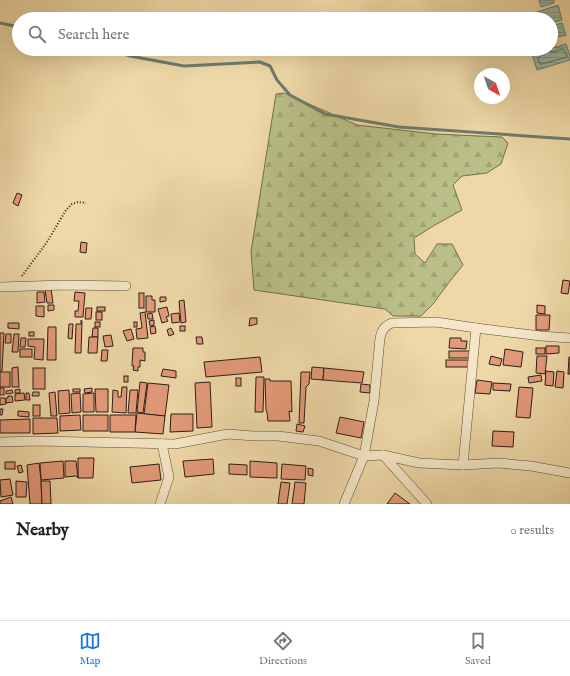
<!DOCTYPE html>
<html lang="en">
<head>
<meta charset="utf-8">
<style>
  body { margin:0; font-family:"IM FELL English",serif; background:#f2f2f2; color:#222 }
  .compass { position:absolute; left:474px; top:68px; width:36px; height:36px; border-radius:50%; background:#fff; box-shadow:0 4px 16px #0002; rotate:140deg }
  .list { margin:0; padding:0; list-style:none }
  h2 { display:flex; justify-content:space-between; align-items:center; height:52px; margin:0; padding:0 16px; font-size:17px }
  h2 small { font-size:13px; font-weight:400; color:#767676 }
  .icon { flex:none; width:22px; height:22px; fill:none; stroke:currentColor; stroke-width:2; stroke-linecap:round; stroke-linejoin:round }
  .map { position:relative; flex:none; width:570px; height:504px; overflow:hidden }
  .search { position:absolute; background:#fff; box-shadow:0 4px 16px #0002; left:12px; right:12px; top:12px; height:44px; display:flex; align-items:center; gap:10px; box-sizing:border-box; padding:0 14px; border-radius:22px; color:#767676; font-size:15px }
  .sheet { height:116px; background:#fff }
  nav { display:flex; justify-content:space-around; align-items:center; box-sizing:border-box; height:56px; border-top:1px solid #e0e0e0; background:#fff; font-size:11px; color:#767676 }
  nav a { display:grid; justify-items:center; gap:2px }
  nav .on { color:#1a73e8 }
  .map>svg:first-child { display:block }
  .forest { fill:url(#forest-firs); stroke:#736e50 }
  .water { fill:url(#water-rules); stroke:#6e7c6d }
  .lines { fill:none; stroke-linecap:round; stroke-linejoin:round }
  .shore { stroke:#646c5f; stroke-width:1 }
  .stream { stroke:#6e7c6d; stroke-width:3 }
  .building { fill:#e39a79; stroke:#2d1e19 }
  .minor-casing { stroke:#5d4c3c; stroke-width:10 }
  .path { stroke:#2d1e19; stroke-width:2; stroke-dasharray:1 2; stroke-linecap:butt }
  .minor { stroke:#f4e6c6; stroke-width:9 }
</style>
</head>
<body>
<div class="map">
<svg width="570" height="504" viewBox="0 0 570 504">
  <defs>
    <pattern id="forest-firs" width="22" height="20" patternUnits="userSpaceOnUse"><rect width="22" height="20" fill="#b9bf87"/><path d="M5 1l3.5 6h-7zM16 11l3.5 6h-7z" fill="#9fa474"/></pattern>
    <pattern id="water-rules" width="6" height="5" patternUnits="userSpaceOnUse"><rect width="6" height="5" fill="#9abaa5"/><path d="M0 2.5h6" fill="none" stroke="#859f8d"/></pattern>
  </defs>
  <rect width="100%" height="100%" fill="#eed8a7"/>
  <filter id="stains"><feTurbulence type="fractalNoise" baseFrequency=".005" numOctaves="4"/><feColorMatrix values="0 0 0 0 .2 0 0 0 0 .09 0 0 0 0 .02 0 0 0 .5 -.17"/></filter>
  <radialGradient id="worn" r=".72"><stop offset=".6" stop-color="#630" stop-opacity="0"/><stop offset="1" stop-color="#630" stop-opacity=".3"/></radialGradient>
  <!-- forest -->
  <path class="forest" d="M 284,93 L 357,125 L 435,134 L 502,137 L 508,143 L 501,164 L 487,173 L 462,176 L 453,185 L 462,210 L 435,225 L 414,238 L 415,254 L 425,263 L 437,244 L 452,244 L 463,265 L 450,281 L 433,304 L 421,316 L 393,316 L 385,309 L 254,290 L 251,252 L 276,94 Z"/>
  <!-- water -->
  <g class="water">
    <path d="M 539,0 L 554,0 L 554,3 L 541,7 Z"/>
    <path d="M 558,5 L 562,20 L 551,23 L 551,19 L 539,19 L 537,12 Z"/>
    <path d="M 562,23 L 566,35 L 551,39 L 551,26 Z"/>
    <path d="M 566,44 L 570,56 L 570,60 L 537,70 L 532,54 Z"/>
  </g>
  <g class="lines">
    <!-- shore -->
    <path class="shore" d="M 563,49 L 567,55 L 567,57 L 542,64 L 540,64 L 538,58 L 539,57 L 545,54 L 548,51 L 553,52 Z"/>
    <!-- stream -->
    <g class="stream">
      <path d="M 0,23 L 19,27"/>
      <path d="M 111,49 L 113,50 L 130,56 L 184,66 L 260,62 L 270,66 L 277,80 L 290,95 L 325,114 L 399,127 L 570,139"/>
    </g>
  </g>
  <!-- building -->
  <g class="building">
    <path d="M 17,193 L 22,195 L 18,206 L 13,203 Z"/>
    <path d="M 81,242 L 87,243 L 86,253 L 80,252 Z"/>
    <path d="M 563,280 L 570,281 L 568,294 L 561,293 Z"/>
    <path d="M 51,289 L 53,303 L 47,303 L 45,290 Z"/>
    <path d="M 37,292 L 44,292 L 45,302 L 37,303 Z"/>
    <path d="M 75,292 L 85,293 L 83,317 L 75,317 L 75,311 L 78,311 L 79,301 L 74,301 Z"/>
    <rect x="139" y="293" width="5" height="15"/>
    <path d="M 146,296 L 152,296 L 152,300 L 155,300 L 155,312 L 146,312 Z"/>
    <path d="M 160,297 L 166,297 L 166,301 L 160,302 Z"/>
    <path d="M 184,300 L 186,322 L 181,323 L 179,301 Z"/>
    <path d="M 48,305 L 54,305 L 54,310 L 48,311 Z"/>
    <path d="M 537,305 L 545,306 L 545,314 L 537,313 Z"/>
    <path d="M 36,306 L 44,306 L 44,317 L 36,316 Z"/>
    <rect x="97" y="307" width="8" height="4"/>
    <path d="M 167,307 L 169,316 L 166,317 L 168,321 L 162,323 L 158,309 Z"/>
    <path d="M 86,308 L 92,308 L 91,319 L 85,319 Z"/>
    <rect x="96" y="312" width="6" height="8"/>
    <path d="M 145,312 L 148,338 L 137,339 L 136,329 L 142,328 L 140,313 Z"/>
    <path d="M 152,313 L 153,319 L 148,319 L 147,314 Z"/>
    <path d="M 179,313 L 180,322 L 172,323 L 171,314 Z"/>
    <path d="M 536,315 L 550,315 L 549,330 L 536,330 Z"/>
    <path d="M 250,318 L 257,318 L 257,324 L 249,326 Z"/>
    <path d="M 81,320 L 82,321 L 81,353 L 75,353 L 76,324 L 81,324 Z"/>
    <path d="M 154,320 L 154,325 L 150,326 L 149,321 Z"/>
    <rect x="95" y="322" width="5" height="5"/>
    <rect x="134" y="322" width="3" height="5"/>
    <path d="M 8,323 L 19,323 L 19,329 L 8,328 Z"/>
    <path d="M 69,324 L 73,324 L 72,339 L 68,338 Z"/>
    <path d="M 155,326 L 156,333 L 151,334 L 150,327 Z"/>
    <rect x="180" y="326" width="5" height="5"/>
    <path d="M 48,327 L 56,327 L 56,360 L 47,360 Z"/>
    <path d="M 93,328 L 98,328 L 98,337 L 92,337 Z"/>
    <path d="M 171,328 L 174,334 L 169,336 L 167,330 Z"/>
    <path d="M 131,329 L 134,339 L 127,341 L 123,331 Z"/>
    <rect x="29" y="332" width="5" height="4"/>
    <path d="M 0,333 L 4,333 L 2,371 L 0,371 Z"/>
    <path d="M 6,334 L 11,334 L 11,343 L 5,343 Z"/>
    <path d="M 14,334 L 19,334 L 18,352 L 12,352 Z"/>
    <path d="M 111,335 L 113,346 L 105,347 L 103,336 Z"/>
    <path d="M 89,337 L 98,337 L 97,353 L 88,353 Z"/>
    <path d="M 196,337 L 202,337 L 203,344 L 197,344 Z"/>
    <path d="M 21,338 L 26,338 L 25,347 L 20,347 Z"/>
    <path d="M 450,338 L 461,338 L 461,341 L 467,341 L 466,349 L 449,348 Z"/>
    <path d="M 28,339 L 44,339 L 43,360 L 34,359 L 35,347 L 28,346 Z"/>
    <path d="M 546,346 L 559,346 L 559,353 L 546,354 Z"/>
    <path d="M 133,348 L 143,348 L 143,352 L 145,352 L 145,361 L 140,360 L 140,367 L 138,367 L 138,371 L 133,370 L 134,366 L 132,366 Z"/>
    <rect x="536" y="348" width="9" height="6"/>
    <rect x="20" y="349" width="12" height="8"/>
    <path d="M 505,349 L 523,352 L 521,367 L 503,365 Z"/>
    <path d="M 102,350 L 108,350 L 107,361 L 101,361 Z"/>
    <rect x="449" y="351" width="21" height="7"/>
    <path d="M 491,356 L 502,359 L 500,366 L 489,364 Z"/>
    <path d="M 537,356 L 547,356 L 545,374 L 536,373 Z"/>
    <path d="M 260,357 L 262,372 L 206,377 L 204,362 Z"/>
    <path d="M 569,357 L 570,357 L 570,374 L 568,374 Z"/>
    <rect x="446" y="360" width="24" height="7"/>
    <path d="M 18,367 L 19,387 L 12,387 L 12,368 Z"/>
    <path d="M 312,367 L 324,368 L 323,380 L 311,379 Z"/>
    <rect x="33" y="368" width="12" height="21"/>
    <path d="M 324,368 L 364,372 L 362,383 L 323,380 Z"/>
    <path d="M 163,369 L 176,371 L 176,378 L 161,376 Z"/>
    <path d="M 546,371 L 554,372 L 553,386 L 545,385 Z"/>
    <path d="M 557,371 L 564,372 L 563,388 L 555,387 Z"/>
    <rect x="0" y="372" width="10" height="15"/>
    <path d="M 301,372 L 310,372 L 309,384 L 306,387 L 304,423 L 299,423 Z"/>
    <path d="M 541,375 L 542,381 L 529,383 L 528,377 Z"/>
    <rect x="124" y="376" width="4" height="6"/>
    <path d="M 256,377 L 264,377 L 263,412 L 255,412 Z"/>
    <rect x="236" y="378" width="5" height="8"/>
    <path d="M 265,379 L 270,379 L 270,381 L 291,381 L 292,412 L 289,411 L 290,421 L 268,421 L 267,412 L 266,411 Z"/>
    <path d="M 477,380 L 492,382 L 490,394 L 475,393 Z"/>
    <path d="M 140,382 L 147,383 L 143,413 L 137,412 Z"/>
    <path d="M 210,382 L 212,427 L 197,428 L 195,383 Z"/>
    <path d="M 148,383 L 169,385 L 165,416 L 144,414 Z"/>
    <path d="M 493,383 L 511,384 L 510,391 L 493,390 Z"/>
    <path d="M 361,384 L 370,385 L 370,393 L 360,392 Z"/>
    <path d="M 122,387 L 127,387 L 126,413 L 112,412 L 113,390 L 118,391 L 118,397 L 121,397 Z"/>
    <path d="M 519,387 L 533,388 L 530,418 L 516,417 Z"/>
    <rect x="0" y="388" width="4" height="7"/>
    <path d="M 92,388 L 92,392 L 85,393 L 84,389 Z"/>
    <path d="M 20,389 L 20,393 L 15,393 L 15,390 Z"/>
    <rect x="73" y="389" width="7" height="3"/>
    <path d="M 95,389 L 108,389 L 108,412 L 96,412 Z"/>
    <path d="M 12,390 L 13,393 L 6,394 L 6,391 Z"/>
    <path d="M 69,390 L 70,413 L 59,414 L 58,391 Z"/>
    <path d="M 130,390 L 138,390 L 136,413 L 128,413 Z"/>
    <path d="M 33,392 L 39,392 L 39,396 L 32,396 Z"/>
    <path d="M 55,392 L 57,416 L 51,416 L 49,393 Z"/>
    <path d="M 24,393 L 25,400 L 15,401 L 15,394 Z"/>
    <path d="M 26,393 L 29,393 L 30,400 L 26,400 Z"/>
    <path d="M 80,393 L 81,412 L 72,413 L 71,394 Z"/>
    <path d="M 94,393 L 94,412 L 83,412 L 83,394 Z"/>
    <path d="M 8,396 L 12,396 L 13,402 L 6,403 L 6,398 L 8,398 Z"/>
    <path d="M 0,398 L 5,398 L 6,404 L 0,405 Z"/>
    <rect x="33" y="405" width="7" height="11"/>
    <path d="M 0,409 L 3,409 L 2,415 L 0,415 Z"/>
    <path d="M 18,411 L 29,412 L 29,417 L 18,416 Z"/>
    <path d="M 137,413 L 165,416 L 163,434 L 135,432 Z"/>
    <path d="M 171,414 L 193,414 L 193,431 L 170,432 Z"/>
    <path d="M 80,415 L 81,430 L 60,431 L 60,416 Z"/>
    <rect x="83" y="415" width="25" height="16"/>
    <path d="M 110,415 L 136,415 L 135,432 L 110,432 Z"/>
    <path d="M 340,417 L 364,422 L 361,438 L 336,433 Z"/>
    <path d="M 33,418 L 57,418 L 58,433 L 33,434 Z"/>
    <path d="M 30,419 L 30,433 L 0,433 L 0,420 Z"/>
    <path d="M 297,424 L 305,426 L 303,432 L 296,431 Z"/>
    <path d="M 493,431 L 514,432 L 513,447 L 492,446 Z"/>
    <path d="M 78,458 L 94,458 L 93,478 L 78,478 Z"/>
    <path d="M 213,459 L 214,474 L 185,477 L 183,461 Z"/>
    <path d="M 63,461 L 64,478 L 41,480 L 40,463 Z"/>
    <path d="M 65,461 L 76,461 L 78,478 L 76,476 L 65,477 Z"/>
    <path d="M 250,461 L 277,463 L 277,478 L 250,477 Z"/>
    <rect x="5" y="462" width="10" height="7"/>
    <path d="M 39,463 L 41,480 L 42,504 L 30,504 L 27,465 Z"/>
    <path d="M 159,464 L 161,480 L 132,483 L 130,467 Z"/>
    <path d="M 229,464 L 247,465 L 247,475 L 229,474 Z"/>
    <path d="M 282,464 L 306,466 L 305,480 L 281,479 Z"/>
    <path d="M 21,465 L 23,472 L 19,473 L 17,466 Z"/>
    <path d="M 308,468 L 313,469 L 313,476 L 308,475 Z"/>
    <path d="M 10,479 L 13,495 L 1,497 L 0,480 Z"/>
    <path d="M 16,481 L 27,482 L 26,497 L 16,497 Z"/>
    <path d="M 41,481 L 50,481 L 51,504 L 42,504 Z"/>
    <path d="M 281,482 L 290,483 L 287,504 L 278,504 Z"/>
    <path d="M 295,482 L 306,483 L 304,504 L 292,504 Z"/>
    <path d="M 395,493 L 410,504 L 387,504 Z"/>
    <path d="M 11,497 L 13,504 L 0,504 L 0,501 Z"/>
  </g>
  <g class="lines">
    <!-- minor casing -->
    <g class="minor-casing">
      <g id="minor">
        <path d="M 0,287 L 65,285 L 126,286"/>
        <path d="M 0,442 L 39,441 L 175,444 L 228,434 L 254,436 L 278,436 L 319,441 L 364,456 L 383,455 L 419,463 L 463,465 L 498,463 L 531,466 L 570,473"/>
        <path d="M 383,455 L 427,504"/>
        <path d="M 463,465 L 476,328 L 541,336 L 570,338"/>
        <path d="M 160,504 L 169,477 L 162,444"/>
        <path d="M 344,504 L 364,456 L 374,401 L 380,338 C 382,330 384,326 392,323 L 436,322 L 476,328"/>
      </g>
    </g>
    <!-- path -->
    <path class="path" d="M 22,276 L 47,242 L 66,210 L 72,204 L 78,202 L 86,203"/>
    <!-- minor -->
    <use href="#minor" class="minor"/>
  </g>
  <rect width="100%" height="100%" filter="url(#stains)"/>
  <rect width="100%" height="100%" fill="url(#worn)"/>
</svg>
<svg class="compass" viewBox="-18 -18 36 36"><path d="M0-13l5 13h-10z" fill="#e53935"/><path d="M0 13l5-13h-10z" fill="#767676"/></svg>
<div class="search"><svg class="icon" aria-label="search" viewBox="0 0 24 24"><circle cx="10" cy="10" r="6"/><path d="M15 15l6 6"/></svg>Search here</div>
</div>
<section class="sheet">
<h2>Nearby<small>0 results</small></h2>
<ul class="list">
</ul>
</section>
<nav>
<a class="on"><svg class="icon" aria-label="map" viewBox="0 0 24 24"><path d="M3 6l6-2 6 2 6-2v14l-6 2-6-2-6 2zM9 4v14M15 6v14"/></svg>Map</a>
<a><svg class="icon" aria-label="directions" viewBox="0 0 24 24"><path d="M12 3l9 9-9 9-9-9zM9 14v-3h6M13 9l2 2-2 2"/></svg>Directions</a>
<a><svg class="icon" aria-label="saved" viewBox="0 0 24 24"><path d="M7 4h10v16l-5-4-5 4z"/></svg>Saved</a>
</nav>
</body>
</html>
